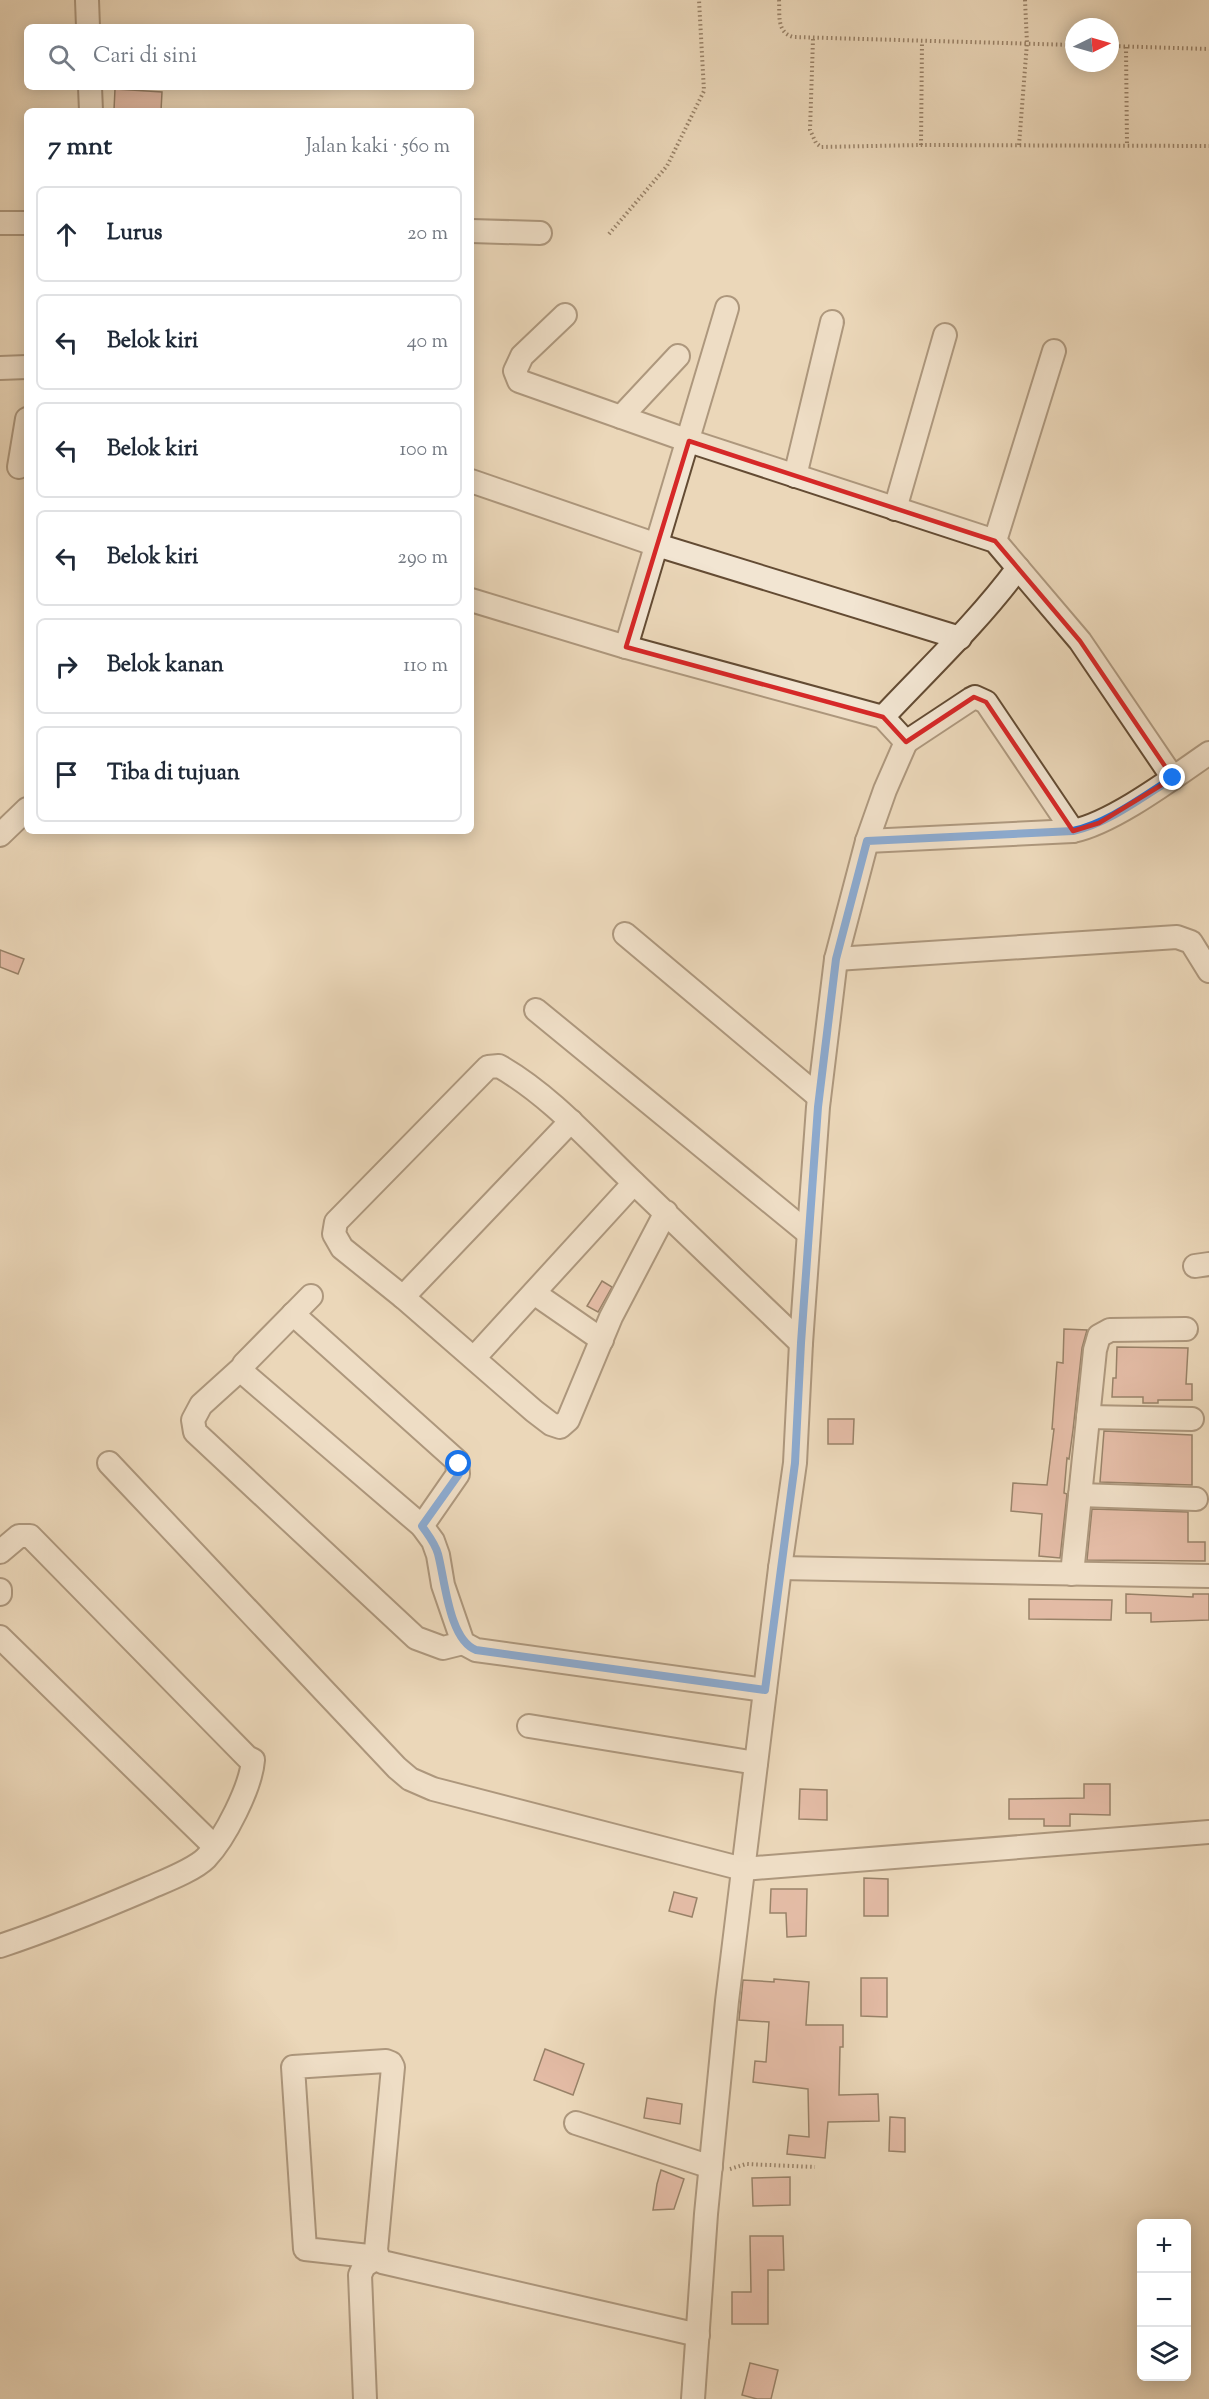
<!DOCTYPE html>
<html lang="id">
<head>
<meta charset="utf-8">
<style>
  body { margin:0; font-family:"Sorts Mill Goudy",serif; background:#f2f2f3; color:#1f2937 }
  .controls { position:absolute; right:18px; bottom:18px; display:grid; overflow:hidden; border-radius:9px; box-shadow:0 3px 15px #0003 }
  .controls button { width:54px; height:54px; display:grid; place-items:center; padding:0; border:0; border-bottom:2px solid #e0e1e3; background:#fff; color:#1f2937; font:30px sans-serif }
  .compass { position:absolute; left:1065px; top:18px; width:54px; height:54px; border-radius:50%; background:#fff; box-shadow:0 3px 15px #0003; rotate:85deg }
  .stop { position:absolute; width:18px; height:18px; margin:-14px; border:4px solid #1a73e8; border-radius:50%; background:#fff }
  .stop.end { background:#1a73e8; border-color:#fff; box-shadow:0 2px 6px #0008 }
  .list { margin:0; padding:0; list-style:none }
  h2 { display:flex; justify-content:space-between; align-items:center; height:78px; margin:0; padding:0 24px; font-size:26px }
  h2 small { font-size:20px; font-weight:400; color:#747a83 }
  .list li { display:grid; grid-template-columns:39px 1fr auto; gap:18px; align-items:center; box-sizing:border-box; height:96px; margin:0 12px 12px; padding:0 12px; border:2px solid #e0e1e3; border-radius:9px }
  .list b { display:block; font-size:22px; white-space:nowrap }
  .list em { font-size:20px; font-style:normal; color:#747a83 }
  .icon { flex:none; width:33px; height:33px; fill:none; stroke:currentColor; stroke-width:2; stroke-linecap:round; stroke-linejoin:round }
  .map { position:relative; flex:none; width:1209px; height:2399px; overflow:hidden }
  .search { position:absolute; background:#fff; box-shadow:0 3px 15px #0003; left:24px; top:24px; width:450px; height:66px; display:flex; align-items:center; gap:15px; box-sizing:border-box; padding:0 21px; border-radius:9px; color:#747a83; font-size:22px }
  .panel { position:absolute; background:#fff; box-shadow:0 3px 15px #0003; left:24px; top:108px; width:450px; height:726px; border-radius:9px }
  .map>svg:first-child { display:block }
  .building { fill:#d99a8c; stroke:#361c06; stroke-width:1.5 }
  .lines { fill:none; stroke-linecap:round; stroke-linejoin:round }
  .minor-casing { stroke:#634b33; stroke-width:26 }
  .path { stroke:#361c06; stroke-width:4; stroke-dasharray:1.5 3; stroke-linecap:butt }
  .minor { stroke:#f2e5d2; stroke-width:22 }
  .route { stroke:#1a73e8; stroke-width:8 }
  .marked { fill:none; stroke:#d62828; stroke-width:4.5; stroke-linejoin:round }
</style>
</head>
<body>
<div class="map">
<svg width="1209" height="2399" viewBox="0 0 1209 2399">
  <rect width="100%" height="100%" fill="#ebd7b9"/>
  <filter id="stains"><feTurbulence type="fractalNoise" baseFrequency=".00333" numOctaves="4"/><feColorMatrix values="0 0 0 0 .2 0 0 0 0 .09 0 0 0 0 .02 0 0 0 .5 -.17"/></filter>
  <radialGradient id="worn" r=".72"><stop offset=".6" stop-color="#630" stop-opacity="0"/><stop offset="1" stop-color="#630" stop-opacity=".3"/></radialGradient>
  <!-- building -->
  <g class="building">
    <path d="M 115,89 L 162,92 L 161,111 L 114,110 Z"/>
    <path d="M 0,950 L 24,959 L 18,974 L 0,967 Z"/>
    <path d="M 602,1281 L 612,1287 L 598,1312 L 587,1306 Z"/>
    <path d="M 1064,1329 L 1087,1330 L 1082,1348 L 1073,1430 L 1069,1459 L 1067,1458 L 1064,1493 L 1067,1494 L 1060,1558 L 1039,1556 L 1042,1514 L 1011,1511 L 1013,1483 L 1047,1485 L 1054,1429 L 1052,1429 L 1057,1362 L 1063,1363 Z"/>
    <path d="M 1117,1347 L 1188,1348 L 1186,1384 L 1192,1384 L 1192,1400 L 1158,1400 L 1158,1403 L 1143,1403 L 1143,1397 L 1112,1397 L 1113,1378 L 1116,1378 Z"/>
    <path d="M 828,1419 L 854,1419 L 853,1444 L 828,1444 Z"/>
    <path d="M 1104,1431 L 1192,1435 L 1192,1485 L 1100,1482 Z"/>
    <path d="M 1092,1509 L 1188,1512 L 1188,1542 L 1205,1542 L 1205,1561 L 1087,1560 Z"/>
    <path d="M 1126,1594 L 1193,1597 L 1193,1594 L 1209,1594 L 1209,1620 L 1151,1622 L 1151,1613 L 1126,1613 Z"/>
    <path d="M 1029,1599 L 1112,1600 L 1111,1620 L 1029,1619 Z"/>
    <path d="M 1084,1784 L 1110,1784 L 1110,1815 L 1070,1814 L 1070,1826 L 1044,1826 L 1044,1819 L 1009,1819 L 1009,1799 L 1084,1798 Z"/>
    <path d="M 800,1789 L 827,1790 L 827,1820 L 799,1819 Z"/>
    <path d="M 864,1878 L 888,1879 L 888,1916 L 864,1916 Z"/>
    <path d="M 771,1889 L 807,1889 L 806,1936 L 787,1937 L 786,1913 L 770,1913 Z"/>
    <path d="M 674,1892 L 697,1898 L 692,1917 L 669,1911 Z"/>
    <path d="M 861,1978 L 887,1978 L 887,2017 L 861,2016 Z"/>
    <path d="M 774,1979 L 809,1982 L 806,2025 L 843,2025 L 843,2047 L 840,2047 L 839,2095 L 878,2094 L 879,2121 L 828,2122 L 825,2158 L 787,2154 L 789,2135 L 809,2137 L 808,2089 L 753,2082 L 755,2061 L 766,2062 L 769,2022 L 739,2020 L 743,1980 L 774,1982 Z"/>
    <path d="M 545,2049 L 584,2064 L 573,2095 L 534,2080 Z"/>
    <path d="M 647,2098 L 682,2104 L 680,2124 L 644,2118 Z"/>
    <path d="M 890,2117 L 905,2118 L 905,2152 L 889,2151 Z"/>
    <path d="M 661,2170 L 684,2179 L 674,2209 L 653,2210 L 657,2184 Z"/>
    <path d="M 790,2177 L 790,2205 L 753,2206 L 752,2178 Z"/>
    <path d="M 750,2236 L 783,2236 L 784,2270 L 768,2270 L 768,2324 L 732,2324 L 732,2292 L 751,2292 Z"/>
    <path d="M 750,2363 L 778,2370 L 771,2399 L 757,2399 L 742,2395 Z"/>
  </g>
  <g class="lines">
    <!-- minor casing -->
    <g class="minor-casing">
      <g id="minor">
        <path d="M 87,0 L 88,27"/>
        <path d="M 90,87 L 91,111"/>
        <path d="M 0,223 L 27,223"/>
        <path d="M 471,231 L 540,233"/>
        <path d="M 565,315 L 522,356 L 515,371 L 519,381 L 689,441 L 995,541 L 1080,641 L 1173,778"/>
        <path d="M 0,368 L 27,367"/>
        <path d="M 621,417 L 678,356"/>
        <path d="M 19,467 L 27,419"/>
        <path d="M 795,476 L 832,322"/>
        <path d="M 471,481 L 657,545 L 960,638"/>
        <path d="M 895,509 L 945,335"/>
        <path d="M 995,541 L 1054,351"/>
        <path d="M 471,600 L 626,647 L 883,717 L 906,742 L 885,790 L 867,841 L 836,959 L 818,1107 L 801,1343 L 795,1463 L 780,1568 L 727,2001 L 706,2214 L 693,2399"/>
        <path d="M 626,647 L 727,308"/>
        <path d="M 883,717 C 929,668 978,622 1018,568"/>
        <path d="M 906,742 L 971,699 L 975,697 L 986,702 L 1073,831"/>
        <path d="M 0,835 L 27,809"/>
        <path d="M 867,841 L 1073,831 C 1113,823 1174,777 1209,753"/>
        <path d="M 625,934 L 819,1097"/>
        <path d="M 836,959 L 1177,937 L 1191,942 L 1209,971"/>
        <path d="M 536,1010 L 808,1233"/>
        <path d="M 666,1212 L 611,1317 L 568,1420 L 560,1427 L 551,1424 L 534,1411 L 403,1297 L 342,1248 L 334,1234 L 336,1222 L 488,1067 L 499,1066 C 550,1095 591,1142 633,1182 C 689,1236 745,1289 801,1343"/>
        <path d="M 1195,1266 L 1209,1264"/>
        <path d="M 534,1293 L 602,1340"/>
        <path d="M 311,1296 L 244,1364 L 244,1371 L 247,1376 L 422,1526 L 433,1541 L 438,1555 L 443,1585 L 463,1643 L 476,1650 L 765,1690"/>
        <path d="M 403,1297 L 571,1121"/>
        <path d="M 293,1314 L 457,1461 L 458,1474 L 422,1526"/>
        <path d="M 474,1358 L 634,1183"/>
        <path d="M 243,1367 L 201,1405 L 193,1420 L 195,1432 L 416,1638 L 443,1648 L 463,1643"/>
        <path d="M 1088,1417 L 1192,1419"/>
        <path d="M 109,1463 L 397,1768 L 410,1779 L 433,1789 L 743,1869 L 1209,1832"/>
        <path d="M 1080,1495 L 1196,1499"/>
        <path d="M 0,1552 L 19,1536 L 30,1536 L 247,1757 L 253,1760 C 251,1787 225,1838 206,1858 C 194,1870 165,1881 149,1888 C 100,1909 51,1929 0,1946"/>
        <path d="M 780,1568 L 1209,1576"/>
        <path d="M 1072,1574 L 1095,1350 L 1099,1336 L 1110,1330 L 1186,1329"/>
        <path d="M 0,1590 L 0,1594"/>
        <path d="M 0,1637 L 214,1846"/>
        <path d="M 529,1726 L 756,1763"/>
        <path d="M 576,2123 L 711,2167"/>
        <path d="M 378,2257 L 305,2249 L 293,2067 L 386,2061 L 391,2063 L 393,2067 L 376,2250 L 378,2257 L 382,2262 L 698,2335"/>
        <path d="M 365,2399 L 360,2275 L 364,2266 L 378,2257"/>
      </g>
    </g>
    <!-- path -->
    <g class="path">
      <path d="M 779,0 C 780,14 776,32 793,37 L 1074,45"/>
      <path d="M 813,39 L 810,130 L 816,143 L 821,147 L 921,145 L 1209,146"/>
      <path d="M 1110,46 L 1209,49"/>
      <path d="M 1126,47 L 1127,146"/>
      <path d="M 921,145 L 922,42"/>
      <path d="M 1019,145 L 1027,43 L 1025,0"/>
      <path d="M 609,234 L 667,166 L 704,91 L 699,0"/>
      <path d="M 730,2169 L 746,2164 L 815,2167"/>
    </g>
    <!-- minor -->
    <use href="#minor" class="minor"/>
  </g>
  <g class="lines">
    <!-- route -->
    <path class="route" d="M 459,1464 L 459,1474 L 422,1526 C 428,1535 435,1543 438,1554 C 445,1580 449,1640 476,1650 L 765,1690 L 795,1463 L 801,1343 L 818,1107 L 836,959 L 867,841 L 1073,831 C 1109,823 1142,797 1173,778"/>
  </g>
  <!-- marked area -->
  <path d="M0 0H1209V2399H0ZM 689,441 L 995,541 L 1080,641 L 1173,778 L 1099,823 L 1073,831 L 986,702 L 974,697 L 906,742 L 883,717 L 626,647 Z" fill="#ebd7b9" fill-opacity=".55" fill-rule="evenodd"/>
  <path class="marked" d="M 689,441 L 995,541 L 1080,641 L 1173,778 L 1099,823 L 1073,831 L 986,702 L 974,697 L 906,742 L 883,717 L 626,647 Z"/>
  <rect width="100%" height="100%" filter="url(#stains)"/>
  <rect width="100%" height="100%" fill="url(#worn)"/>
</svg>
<div class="controls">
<button>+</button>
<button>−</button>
<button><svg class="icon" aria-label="layers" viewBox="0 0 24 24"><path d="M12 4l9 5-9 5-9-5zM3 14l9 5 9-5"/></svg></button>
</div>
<svg class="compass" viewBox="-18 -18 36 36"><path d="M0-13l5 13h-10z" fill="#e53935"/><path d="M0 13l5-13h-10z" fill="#747a83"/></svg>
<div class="stop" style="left:459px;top:1464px"></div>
<div class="stop end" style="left:1173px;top:778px"></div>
<div class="search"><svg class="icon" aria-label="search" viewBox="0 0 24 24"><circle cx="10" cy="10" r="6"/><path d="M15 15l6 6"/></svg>Cari di sini</div>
<section class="panel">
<h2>7 mnt<small>Jalan kaki · 560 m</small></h2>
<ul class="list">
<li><svg class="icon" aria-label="ahead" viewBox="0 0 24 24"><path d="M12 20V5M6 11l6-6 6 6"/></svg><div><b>Lurus</b></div><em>20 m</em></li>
<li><svg class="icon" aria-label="left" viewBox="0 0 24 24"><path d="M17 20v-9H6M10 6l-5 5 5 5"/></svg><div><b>Belok kiri</b></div><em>40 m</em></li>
<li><svg class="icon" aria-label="left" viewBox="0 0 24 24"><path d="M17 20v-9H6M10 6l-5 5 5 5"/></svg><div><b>Belok kiri</b></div><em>100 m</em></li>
<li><svg class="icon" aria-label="left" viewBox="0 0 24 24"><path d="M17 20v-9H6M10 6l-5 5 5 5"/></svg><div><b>Belok kiri</b></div><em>290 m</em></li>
<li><svg class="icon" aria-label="right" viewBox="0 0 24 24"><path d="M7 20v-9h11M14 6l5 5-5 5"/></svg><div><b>Belok kanan</b></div><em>110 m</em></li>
<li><svg class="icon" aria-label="arrive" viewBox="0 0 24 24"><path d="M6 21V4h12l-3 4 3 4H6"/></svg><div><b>Tiba di tujuan</b></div></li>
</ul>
</section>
</div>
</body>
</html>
